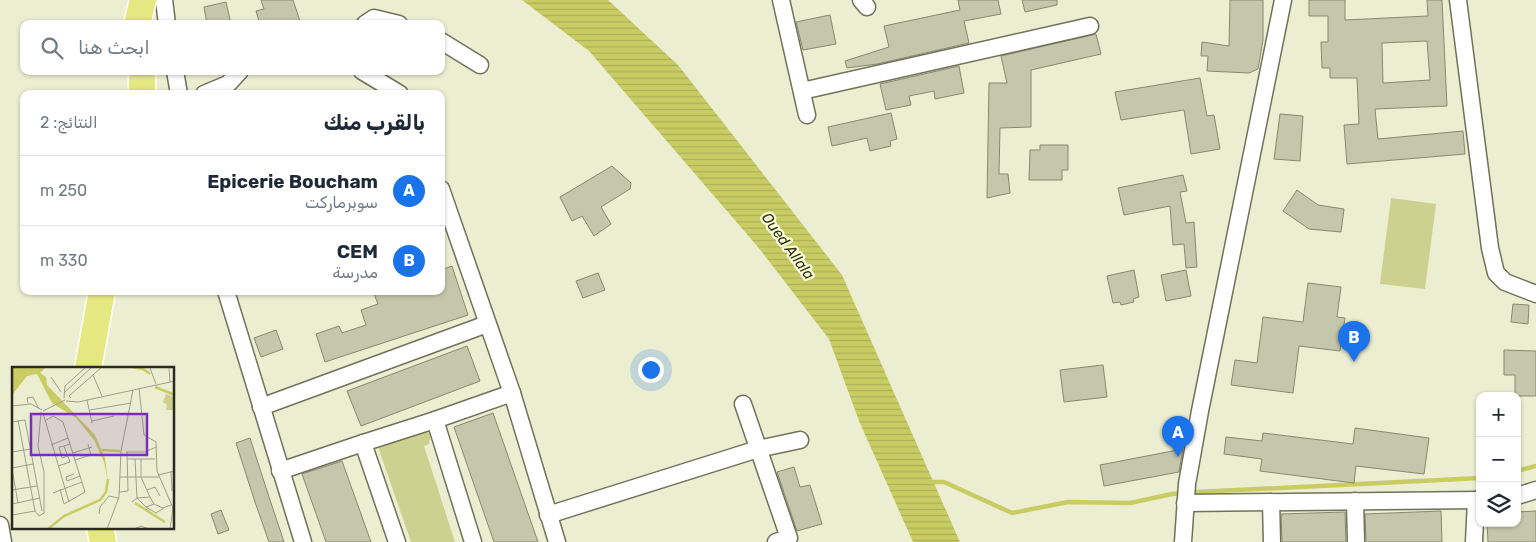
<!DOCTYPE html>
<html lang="ar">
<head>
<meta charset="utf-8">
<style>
  body { margin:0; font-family:Rubik,"Noto Naskh Arabic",sans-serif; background:#f6f6f7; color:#1f2937; direction:rtl }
  .controls { position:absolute; right:15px; bottom:15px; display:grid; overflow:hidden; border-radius:10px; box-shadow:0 1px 4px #0004 }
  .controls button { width:45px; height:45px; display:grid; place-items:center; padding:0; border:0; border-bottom:1px solid #e0e1e3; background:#fff; color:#1f2937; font:25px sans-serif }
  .you { position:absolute; left:650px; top:369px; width:18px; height:18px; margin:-12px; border:4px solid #fff; border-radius:50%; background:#1a73e8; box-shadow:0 0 0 8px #1a73e833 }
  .badge { display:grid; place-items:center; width:32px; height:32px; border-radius:50%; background:#1a73e8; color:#fff; font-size:16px; font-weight:700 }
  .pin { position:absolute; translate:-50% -41px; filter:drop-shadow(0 1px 2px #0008) }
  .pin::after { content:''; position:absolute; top:26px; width:18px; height:15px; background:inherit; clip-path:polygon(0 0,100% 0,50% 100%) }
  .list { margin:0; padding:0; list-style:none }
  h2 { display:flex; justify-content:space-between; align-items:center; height:65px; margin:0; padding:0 20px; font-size:21px }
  h2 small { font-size:16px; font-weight:400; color:#747a83 }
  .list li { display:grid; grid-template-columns:32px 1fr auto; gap:15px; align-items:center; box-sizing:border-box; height:70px; padding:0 20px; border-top:1px solid #e0e1e3 }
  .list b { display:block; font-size:19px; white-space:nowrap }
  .list p { margin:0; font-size:16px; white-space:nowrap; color:#747a83 }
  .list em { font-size:16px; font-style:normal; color:#747a83 }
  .icon { flex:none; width:28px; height:28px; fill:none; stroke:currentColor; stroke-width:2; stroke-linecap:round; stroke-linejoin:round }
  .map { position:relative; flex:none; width:1536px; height:542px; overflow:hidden; direction:ltr }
  .search { position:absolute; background:#fff; box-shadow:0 1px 4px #0004; left:20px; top:20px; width:425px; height:55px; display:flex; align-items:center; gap:12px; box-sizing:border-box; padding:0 18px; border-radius:10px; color:#747a83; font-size:19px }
  .panel { position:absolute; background:#fff; box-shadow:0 1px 4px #0004; left:20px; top:90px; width:425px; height:205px; border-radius:10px; direction:rtl }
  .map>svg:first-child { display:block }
  .grass { fill:#cdd18f }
  .water { fill:url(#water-rules) }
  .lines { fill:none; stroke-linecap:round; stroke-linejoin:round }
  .stream { stroke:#c8cc63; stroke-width:4.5 }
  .building { fill:#c5c7ac; stroke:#87896f; fill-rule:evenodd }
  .minor-casing { stroke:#707259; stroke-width:19 }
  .primary-casing { stroke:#fff; stroke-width:29 }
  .minor { stroke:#fff; stroke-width:16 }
  .primary { stroke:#e5e880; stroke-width:26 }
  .labels { text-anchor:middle; stroke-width:4.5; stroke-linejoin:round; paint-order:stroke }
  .water-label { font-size:15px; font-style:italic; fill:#2f3103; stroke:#f9fcdf }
  .inset-river { fill:none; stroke:#c8cc63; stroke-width:2.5 }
  .inset-road { fill:none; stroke:#9e9f8a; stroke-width:1 }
  .view { fill:#7b2cbf; fill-opacity:0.15; stroke:#7b2cbf; stroke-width:2.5 }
  .inset-edge { fill:none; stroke:#29291f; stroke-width:2.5 }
</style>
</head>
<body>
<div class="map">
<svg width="1536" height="542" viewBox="0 0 1536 542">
  <defs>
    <pattern id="water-rules" width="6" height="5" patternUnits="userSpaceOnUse" patternTransform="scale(1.25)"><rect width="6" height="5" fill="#c8cc63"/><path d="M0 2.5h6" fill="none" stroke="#acaf56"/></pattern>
  </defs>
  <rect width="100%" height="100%" fill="#eceed2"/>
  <!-- grass -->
  <g class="grass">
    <path d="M 1391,198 L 1436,204 L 1425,289 L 1380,284 Z"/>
    <path d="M 423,431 L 431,434 L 429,444 L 424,446 L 455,542 L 411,542 L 378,447 Z"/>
  </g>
  <!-- water -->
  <path class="water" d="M 522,0 L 608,0 L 678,65 L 842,275 L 960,542 L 913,542 L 859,421 L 829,339 L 758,247 L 589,51 Z"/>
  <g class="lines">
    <!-- stream -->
    <g class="stream">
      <path d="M 1517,471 L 1536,466"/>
      <path d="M 928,482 L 944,482 L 1012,513 L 1068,502 L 1130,503 L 1172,494 L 1197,492 L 1480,478"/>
    </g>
  </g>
  <!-- building -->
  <g class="building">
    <path d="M 261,0 L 293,0 L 300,21 L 291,24 L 260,24 L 256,11 L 264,9 Z"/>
    <path d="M 958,0 L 998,0 L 1001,14 L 964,21 L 969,43 L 877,64 L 847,68 L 845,61 L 889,47 L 884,26 L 960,10 Z"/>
    <path d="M 1022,0 L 1057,0 L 1057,5 L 1025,12 Z"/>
    <path d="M 1230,0 L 1263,0 L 1263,40 L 1258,69 L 1249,73 L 1207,71 L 1208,56 L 1201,56 L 1202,42 L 1229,46 Z"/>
    <path d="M 1309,0 L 1345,0 L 1345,20 L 1428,16 L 1427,0 L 1442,0 L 1447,106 L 1375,109 L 1378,139 L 1463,131 L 1465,154 L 1347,164 L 1344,125 L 1359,124 L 1357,78 L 1330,78 L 1330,68 L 1322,68 L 1321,42 L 1328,42 L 1328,16 L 1309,16 ZM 1427,41 L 1430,80 L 1383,83 L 1382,43 Z"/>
    <path d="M 226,2 L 231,24 L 207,24 L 204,7 Z"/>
    <path d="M 830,15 L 836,44 L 803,50 L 796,22 Z"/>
    <path d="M 1096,34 L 1101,54 L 1031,70 L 1031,127 L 1000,128 L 999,174 L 1008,174 L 1010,193 L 987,198 L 989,83 L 1007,83 L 1001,56 Z"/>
    <path d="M 959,66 L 964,93 L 935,99 L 934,91 L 909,96 L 911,105 L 886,110 L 880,84 Z"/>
    <path d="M 1200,78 L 1207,116 L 1214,115 L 1220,149 L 1191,154 L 1184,110 L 1121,120 L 1115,92 Z"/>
    <path d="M 891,113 L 897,139 L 890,141 L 891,146 L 870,151 L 867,138 L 832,146 L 828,127 Z"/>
    <path d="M 1280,114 L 1303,116 L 1300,161 L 1274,159 Z"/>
    <path d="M 1040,145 L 1068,145 L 1068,170 L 1062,170 L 1062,180 L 1029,180 L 1030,150 L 1040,150 Z"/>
    <path d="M 612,166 L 631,183 L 630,189 L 601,207 L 611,224 L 594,236 L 582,216 L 572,221 L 560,197 Z"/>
    <path d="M 1183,175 L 1187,191 L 1180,192 L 1186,223 L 1194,222 L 1197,267 L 1186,268 L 1184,244 L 1173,245 L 1170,206 L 1124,215 L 1118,188 Z"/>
    <path d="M 1297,190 L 1318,205 L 1344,209 L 1341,232 L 1309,229 L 1283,211 Z"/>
    <path d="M 452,266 L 468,315 L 325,362 L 316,334 L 339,326 L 342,333 L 366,325 L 361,310 L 378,304 L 373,291 L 441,291 L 441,270 Z"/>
    <path d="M 1134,270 L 1139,297 L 1133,299 L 1134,302 L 1121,305 L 1120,302 L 1113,303 L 1107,276 Z"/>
    <path d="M 1186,270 L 1191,296 L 1166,301 L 1161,275 Z"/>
    <path d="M 598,273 L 605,290 L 583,298 L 576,281 Z"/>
    <path d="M 1308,283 L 1341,287 L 1337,317 L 1345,318 L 1340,351 L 1299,346 L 1293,393 L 1231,385 L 1235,360 L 1257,363 L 1263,317 L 1303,322 Z"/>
    <path d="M 1513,304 L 1529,305 L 1528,324 L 1511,322 Z"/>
    <path d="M 276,330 L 283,349 L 261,357 L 254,338 Z"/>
    <path d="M 467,346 L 480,381 L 361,426 L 347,391 Z"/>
    <path d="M 1504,350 L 1536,351 L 1536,396 L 1515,396 L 1515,375 L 1504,375 Z"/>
    <path d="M 1103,365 L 1107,397 L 1064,402 L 1060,370 Z"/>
    <path d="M 493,413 L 538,542 L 494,542 L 454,427 Z"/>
    <path d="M 1355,428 L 1429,438 L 1424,474 L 1356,466 L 1354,483 L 1260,471 L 1262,459 L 1224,454 L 1226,437 L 1262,441 L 1263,433 L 1353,444 Z"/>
    <path d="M 250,438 L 269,497 L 284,542 L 269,542 L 255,502 L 236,443 Z"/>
    <path d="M 1183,449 L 1179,472 L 1104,486 L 1100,465 Z"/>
    <path d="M 342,461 L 371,542 L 326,542 L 302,474 Z"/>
    <path d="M 794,467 L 800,487 L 810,485 L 822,524 L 797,531 L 777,472 Z"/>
    <path d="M 221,510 L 229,530 L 218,534 L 211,514 Z"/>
    <path d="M 1441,511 L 1442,542 L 1366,542 L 1365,514 Z"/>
    <path d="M 1536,511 L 1536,542 L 1488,542 L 1487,523 L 1517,523 L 1517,512 Z"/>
    <path d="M 1345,512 L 1346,542 L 1282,542 L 1281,514 Z"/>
  </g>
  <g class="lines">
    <!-- minor casing -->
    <g class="minor-casing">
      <g id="minor">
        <path d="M 164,0 L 167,24"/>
        <path d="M 781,0 L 807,115"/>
        <path d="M 861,0 L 867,7"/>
        <path d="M 1458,0 L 1490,248 L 1496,273 L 1505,282 L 1536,294"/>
        <path d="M 365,24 L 374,18 L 399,24"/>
        <path d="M 441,41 L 480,65"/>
        <path d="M 175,71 L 179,94"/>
        <path d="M 362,71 L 400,94"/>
        <path d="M 802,91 L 1090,26"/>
        <path d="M 204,94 L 228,84 L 240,71"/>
        <path d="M 441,189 L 512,393 L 557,542"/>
        <path d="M 226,291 L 303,542"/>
        <path d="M 743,404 L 789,538 L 776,542"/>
        <path d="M 261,407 L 487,324"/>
        <path d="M 280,471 L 363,443"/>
        <path d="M 1517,496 L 1536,490"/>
        <path d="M 1355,501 L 1356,542"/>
        <path d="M 1271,502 L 1272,542"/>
        <path d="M 1185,503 L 1480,500"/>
        <path d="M 548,515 L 758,449 L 800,440"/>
        <path d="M 0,525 L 3,542"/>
        <path d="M 397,542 L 363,443 L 435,420"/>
        <path d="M 473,542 L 435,420 L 512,393"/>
        <path d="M 1183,542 L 1187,484 L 1200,411 L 1283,0"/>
        <path d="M 1474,542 L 1476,500"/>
      </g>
    </g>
    <!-- primary casing -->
    <g class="primary-casing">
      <g id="primary">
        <path d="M 137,24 L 143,0"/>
        <path d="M 142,71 L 142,94"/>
        <path d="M 88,368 L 102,291"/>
        <path d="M 100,528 L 103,542"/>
      </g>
    </g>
    <!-- minor -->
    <use href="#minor" class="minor"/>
    <!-- primary -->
    <use href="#primary" class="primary"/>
  </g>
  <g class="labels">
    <!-- water labels -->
    <g class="water-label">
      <text transform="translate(788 246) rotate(54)" y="5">Oued Allala</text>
    </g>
  </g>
  <!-- overview -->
  <g transform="translate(12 367)">
    <rect width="162" height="162" fill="#eceed2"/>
    <path d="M 154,27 L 162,30 L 162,43 L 154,43 L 155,38 L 151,35 Z" fill="#cdd18f"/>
    <path d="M 0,0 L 34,0 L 28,6 L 34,10 L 35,18 L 83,68 L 93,91 L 96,115 L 92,95 L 82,73 L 64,51 L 40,36 L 25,7 L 15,9 L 0,28 Z" fill="#c8cc63"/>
    <path class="inset-river" d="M 120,0 L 131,2 L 138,7M 143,20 L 163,28M 90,83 L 108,84M 123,136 L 153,155M 36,162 L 52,149 L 88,133 L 94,125 L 96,112"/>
    <path class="inset-road" d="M 157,0 L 158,15M 138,1 L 144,17M 81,8 L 90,29M 39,10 L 49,25M 127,21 L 132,68 L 144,75 L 145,104 L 161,141 L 158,162M 52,26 L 80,0M 52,31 L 53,19 L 74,0M 59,31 L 57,29 L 90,0M 75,33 L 80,56M 54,34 L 66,35 L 163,14M 16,36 L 15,31 L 21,30 L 27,42M 0,39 L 19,37 L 30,43M 78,43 L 119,36M 31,44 L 53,33M 31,46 L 57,135M 6,53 L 23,144M 33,54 L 41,49 L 51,55 L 73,125 L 52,137 L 48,122M 80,54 L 102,49M 0,55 L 13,53 L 30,144M 39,78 L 56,71M 52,79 L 47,80 L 50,91 L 56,89M 0,85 L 19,82M 114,85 L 133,85 L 144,80M 61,86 L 80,80M 116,92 L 143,92M 123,92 L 125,131 L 138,130 L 129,110 L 129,92M 63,93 L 79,88 L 76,77M 46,99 L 58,95 L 52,79 L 58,77M 0,101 L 21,97M 0,102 L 6,136M 159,104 L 160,124M 62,107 L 54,110 L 55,114 L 68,109M 146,108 L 163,104M 108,110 L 147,110M 0,123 L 25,119M 135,123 L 143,120 L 148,129M 107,125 L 116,124 L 115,85M 41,126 L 70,115M 138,130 L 142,137 L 151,141 L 159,138M 120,135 L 125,131 L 134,140 L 142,137M 0,137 L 28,131M 134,140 L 144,146 L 152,141M 87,147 L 88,140 L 97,129 L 106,131M 0,148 L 23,144 L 27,149 L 32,146 L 32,105 L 26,79 L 29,45M 95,162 L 107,130 L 109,84 L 121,23M 122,162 L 129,159 L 137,162"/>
    <path class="view" d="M 19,47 L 135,47 L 135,88 L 19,88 Z"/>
    <rect width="162" height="162" class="inset-edge"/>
  </g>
</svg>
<div class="controls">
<button>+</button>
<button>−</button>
<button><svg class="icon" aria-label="layers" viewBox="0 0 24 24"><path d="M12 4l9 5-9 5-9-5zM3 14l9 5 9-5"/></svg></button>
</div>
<div class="you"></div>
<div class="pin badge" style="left:1178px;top:457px">A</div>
<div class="pin badge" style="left:1354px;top:362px">B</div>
<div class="search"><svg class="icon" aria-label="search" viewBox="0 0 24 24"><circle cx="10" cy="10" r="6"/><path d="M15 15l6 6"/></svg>ابحث هنا</div>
<section class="panel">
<h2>بالقرب منك<small>النتائج: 2</small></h2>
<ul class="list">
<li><span class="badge">A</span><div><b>Epicerie Boucham</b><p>سوبرماركت</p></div><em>250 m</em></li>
<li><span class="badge">B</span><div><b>CEM</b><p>مدرسة</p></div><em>330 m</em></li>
</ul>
</section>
</div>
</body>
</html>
